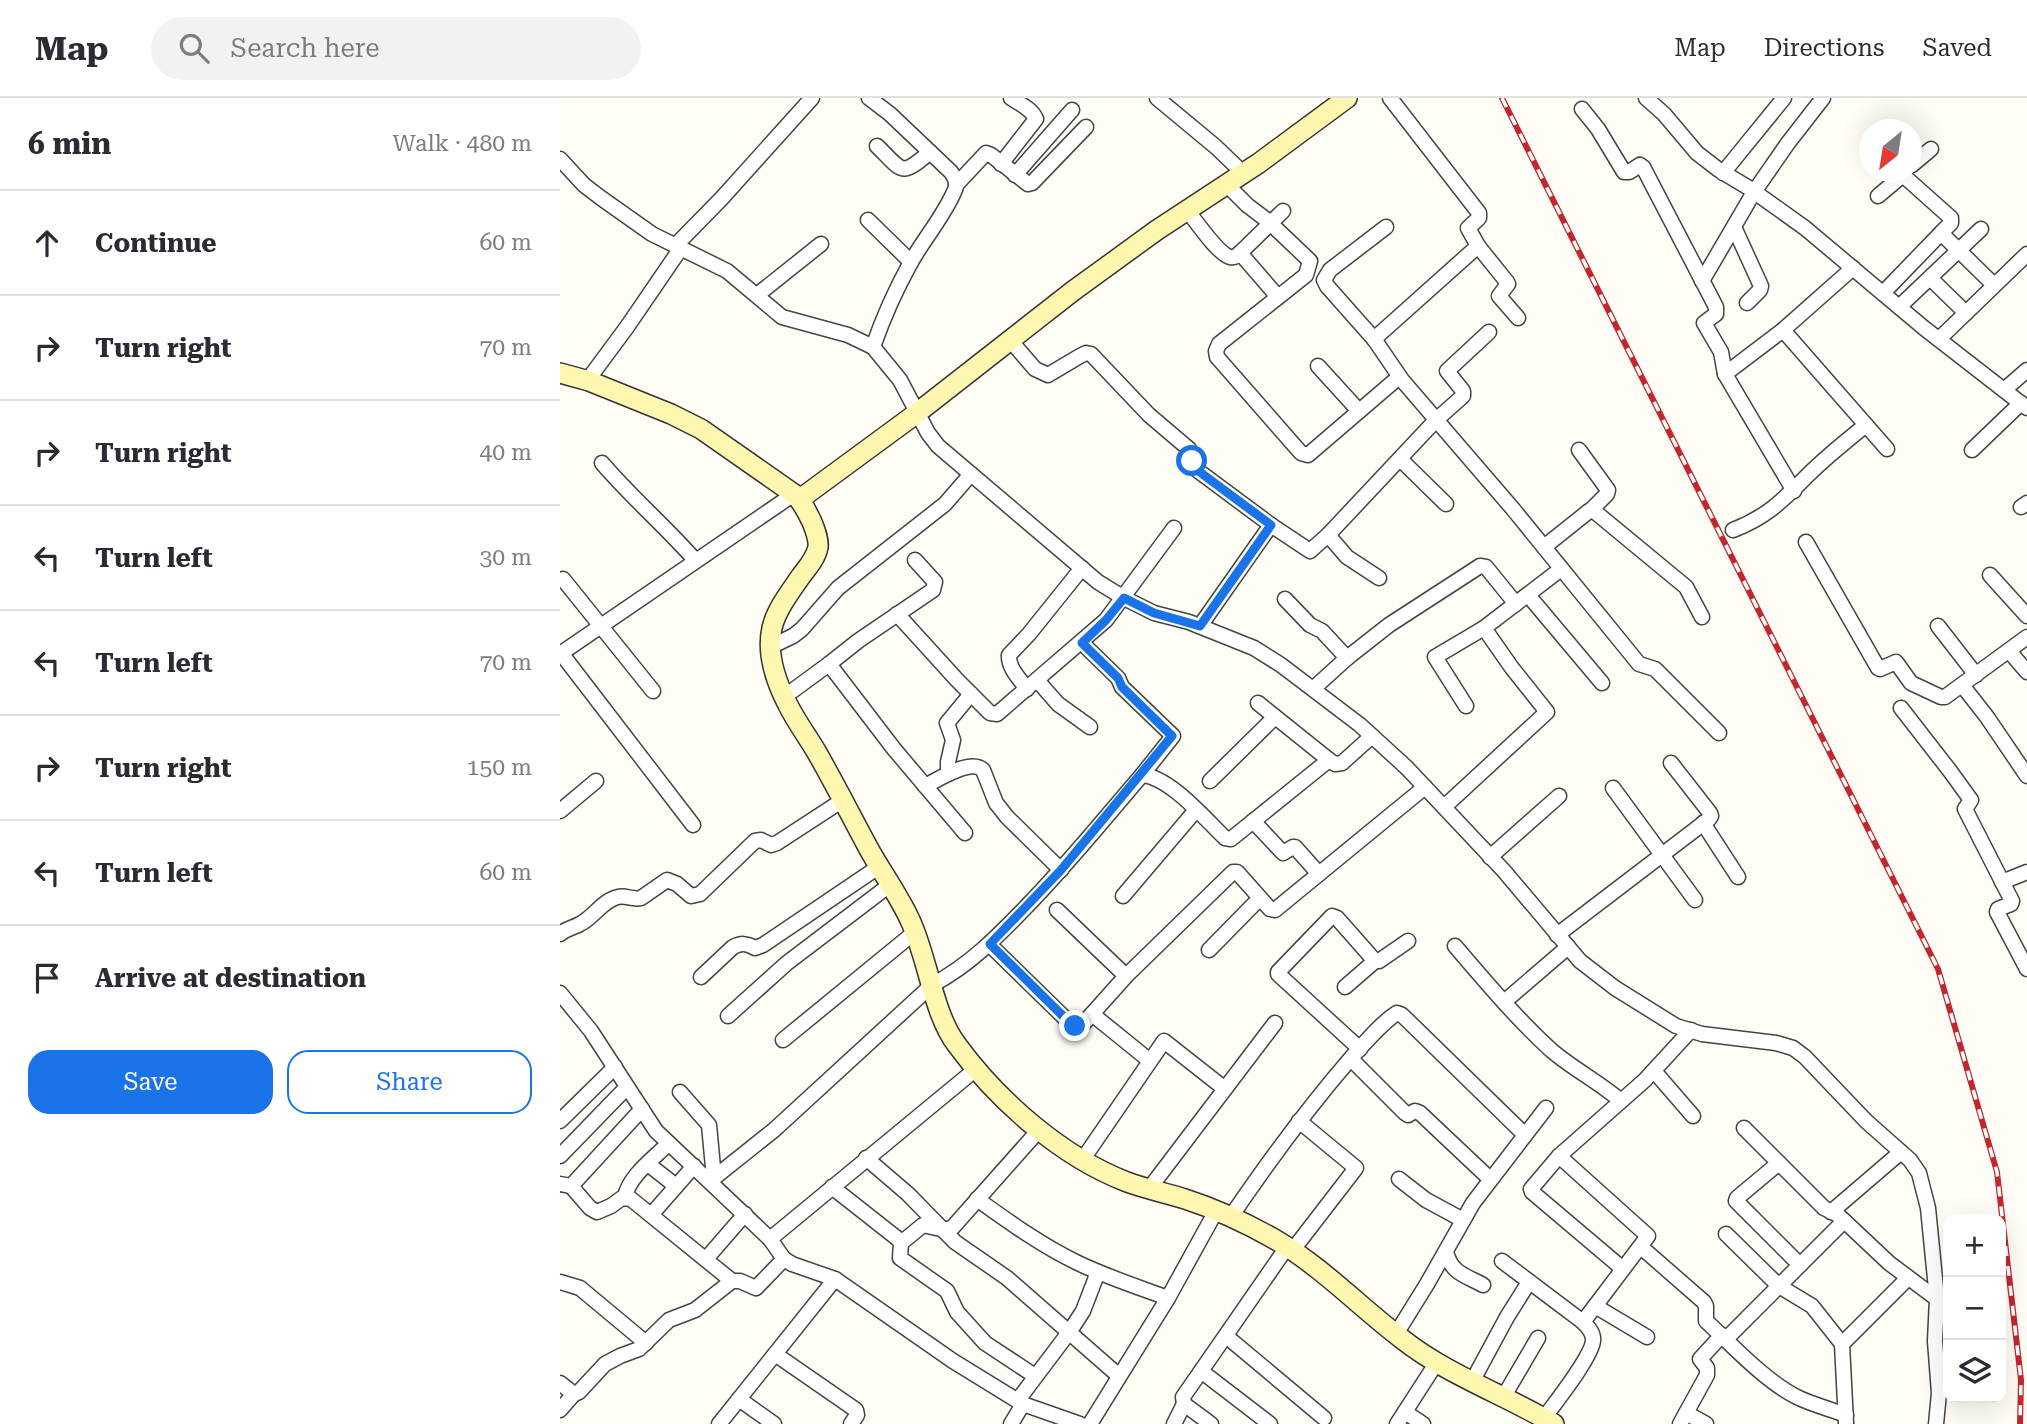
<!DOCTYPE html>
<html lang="en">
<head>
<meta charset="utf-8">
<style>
  body { margin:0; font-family:"Roboto Serif",serif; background:#f2f2f3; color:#2b2b33 }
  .controls { position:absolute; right:21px; bottom:21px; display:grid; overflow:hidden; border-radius:14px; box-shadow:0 7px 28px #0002 }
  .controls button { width:63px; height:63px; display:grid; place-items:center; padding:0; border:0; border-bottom:2px solid #e1e1e2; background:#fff; color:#2b2b33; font:35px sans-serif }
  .compass { position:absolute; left:1299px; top:21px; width:63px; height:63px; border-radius:50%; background:#fff; box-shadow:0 7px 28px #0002; rotate:210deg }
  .stop { position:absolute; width:21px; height:21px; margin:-16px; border:5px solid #1a73e8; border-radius:50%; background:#fff }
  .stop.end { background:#1a73e8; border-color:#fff; box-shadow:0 2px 7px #0008 }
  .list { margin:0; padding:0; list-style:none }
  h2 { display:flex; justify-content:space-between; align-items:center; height:91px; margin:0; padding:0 28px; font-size:30px }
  h2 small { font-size:23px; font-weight:400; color:#7c7c81 }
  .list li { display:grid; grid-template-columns:46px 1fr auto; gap:21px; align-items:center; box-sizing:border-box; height:105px; padding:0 28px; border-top:2px solid #e1e1e2 }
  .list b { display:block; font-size:26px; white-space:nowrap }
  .list em { font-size:23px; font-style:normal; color:#7c7c81 }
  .actions { display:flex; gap:14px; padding:21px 28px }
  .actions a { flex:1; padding:16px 0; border:2px solid #1a73e8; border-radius:21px; text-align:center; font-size:24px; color:#1a73e8 }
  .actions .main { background:#1a73e8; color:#fff }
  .icon { flex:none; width:38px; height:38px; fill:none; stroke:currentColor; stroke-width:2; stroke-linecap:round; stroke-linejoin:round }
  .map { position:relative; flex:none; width:1467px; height:1326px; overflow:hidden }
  header { display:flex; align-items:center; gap:42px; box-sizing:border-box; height:98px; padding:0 35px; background:#fff; border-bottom:2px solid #e1e1e2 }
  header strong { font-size:33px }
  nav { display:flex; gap:38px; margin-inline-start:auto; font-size:24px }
  .search { width:490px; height:63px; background:#f2f2f3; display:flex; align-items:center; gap:18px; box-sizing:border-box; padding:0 24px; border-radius:38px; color:#7c7c81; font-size:26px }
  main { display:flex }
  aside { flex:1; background:#fff }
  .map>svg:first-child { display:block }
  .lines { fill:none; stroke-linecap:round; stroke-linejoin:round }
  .street-casing { stroke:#444; stroke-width:17 }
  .secondary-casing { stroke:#333; stroke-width:22 }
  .street { stroke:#fff; stroke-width:14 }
  .secondary { stroke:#fff6b0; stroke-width:19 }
  .rail-casing { stroke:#c4262e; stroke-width:6 }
  .rail { stroke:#fff; stroke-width:3.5; stroke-dasharray:10; stroke-linecap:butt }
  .route { stroke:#1a73e8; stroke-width:9 }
</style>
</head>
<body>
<header>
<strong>Map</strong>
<div class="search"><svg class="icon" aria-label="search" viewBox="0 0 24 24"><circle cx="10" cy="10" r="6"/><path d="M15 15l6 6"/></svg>Search here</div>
<nav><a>Map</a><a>Directions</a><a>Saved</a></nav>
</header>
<main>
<aside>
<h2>6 min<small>Walk · 480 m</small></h2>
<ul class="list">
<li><svg class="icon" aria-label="ahead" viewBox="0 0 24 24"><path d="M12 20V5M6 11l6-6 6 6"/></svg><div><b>Continue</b></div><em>60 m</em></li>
<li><svg class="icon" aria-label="right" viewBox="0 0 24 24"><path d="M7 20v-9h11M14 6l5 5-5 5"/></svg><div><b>Turn right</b></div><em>70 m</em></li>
<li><svg class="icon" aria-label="right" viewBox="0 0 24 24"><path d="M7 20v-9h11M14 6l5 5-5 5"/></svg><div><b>Turn right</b></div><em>40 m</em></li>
<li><svg class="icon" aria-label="left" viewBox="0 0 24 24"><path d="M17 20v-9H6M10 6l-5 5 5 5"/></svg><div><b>Turn left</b></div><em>30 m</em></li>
<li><svg class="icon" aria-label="left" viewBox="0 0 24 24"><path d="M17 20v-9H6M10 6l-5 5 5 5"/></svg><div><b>Turn left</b></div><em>70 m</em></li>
<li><svg class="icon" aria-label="right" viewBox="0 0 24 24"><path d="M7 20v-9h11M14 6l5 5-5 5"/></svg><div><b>Turn right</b></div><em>150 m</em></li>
<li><svg class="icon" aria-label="left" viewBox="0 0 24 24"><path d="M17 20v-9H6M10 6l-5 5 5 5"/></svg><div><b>Turn left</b></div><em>60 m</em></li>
<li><svg class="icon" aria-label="arrive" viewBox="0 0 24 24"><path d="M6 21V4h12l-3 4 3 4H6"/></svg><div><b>Arrive at destination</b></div></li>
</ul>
<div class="actions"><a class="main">Save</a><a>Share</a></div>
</aside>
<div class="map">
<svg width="1467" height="1326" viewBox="0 0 1467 1326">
  <rect width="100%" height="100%" fill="#fffdf5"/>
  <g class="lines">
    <!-- street casing -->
    <g class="street-casing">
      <g id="street">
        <path d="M 309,0 L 330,16 L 391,74 C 396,81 398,87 394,94 C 383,119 364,141 351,164 C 336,191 323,220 313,249"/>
        <path d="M 597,0 L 656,49 L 683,75"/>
        <path d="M 1086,0 L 1104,16 L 1137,55 L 1159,72 L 1189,90 L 1245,130 L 1364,230 L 1467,310"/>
        <path d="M 1022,11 L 1038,31 L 1064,74 L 1069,74 L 1080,67 L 1083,69 L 1156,209 L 1156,216 L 1144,225 L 1161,254 L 1165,276 L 1234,393"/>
        <path d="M 317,48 C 343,73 340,80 370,54"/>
        <path d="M 0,61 L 24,87 L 41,100 L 92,136 L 167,173 L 222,219 L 288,237 L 313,249 L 340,282 L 368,335 L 378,348 L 538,484 L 564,500 L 594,515 L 629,524 L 694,550 L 721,567 L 800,627 L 847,670 L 944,773 L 1020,863 L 1055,890 L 1116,928 L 1142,936 L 1216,945 L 1233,950 L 1245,959 L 1306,1023 L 1350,1062 L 1359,1075 L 1368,1110 L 1377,1201 L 1375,1243 L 1379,1295 L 1376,1326"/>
        <path d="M 441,66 L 476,21 C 472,11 460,6 451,0"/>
        <path d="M 1352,67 L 1371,51"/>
        <path d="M 1345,74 L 1343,77 L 1345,79 L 1391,120 L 1391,125 L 1382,134 L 1383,137 L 1434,187"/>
        <path d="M 1163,75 L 1224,0"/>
        <path d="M 455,77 L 512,12"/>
        <path d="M 666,86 L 687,107 L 708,123 L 750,163 L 746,177 L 659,246 L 656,253 L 657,259 L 741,355 L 748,357 L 839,279"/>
        <path d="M 396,87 L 426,55 L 431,57 L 468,86 L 472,85 L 526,29"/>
        <path d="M 1318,98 L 1343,77"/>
        <path d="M 627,112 C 635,122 658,156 670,159 C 676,160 676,158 680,155 L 723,113"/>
        <path d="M 308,122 L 351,164"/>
        <path d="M 826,129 L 770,172 L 764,182 L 767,188 L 814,241 L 842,282 L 953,411 L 1079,566 L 1095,571 L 1159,635"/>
        <path d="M 1174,129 L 1201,188 L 1200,192 L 1187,205"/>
        <path d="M 115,148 L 162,100 L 252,0"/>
        <path d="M 918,148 L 947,184 L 948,186 L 939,198 L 958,220"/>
        <path d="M 680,155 L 718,199"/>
        <path d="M 1370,180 L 1406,215"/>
        <path d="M 1142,183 L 1194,94 L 1228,45 L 1263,0"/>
        <path d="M 1323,195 L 1382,134"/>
        <path d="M 197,197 L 261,146"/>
        <path d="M 1339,209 L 1421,131"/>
        <path d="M 1223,232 L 1327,351"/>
        <path d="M 814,241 L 918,148 L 908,130 L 919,120 L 919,115 L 830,0"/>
        <path d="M 1379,241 L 1467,156"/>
        <path d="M 450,242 L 475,271 L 488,277 L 520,258 L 526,255 L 531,256 L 589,317 L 629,351 C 633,358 631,365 637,372 L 711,427 L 750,453 L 768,437 L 876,322 L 903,298 L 903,293 L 887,273 L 929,234"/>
        <path d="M 758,268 L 799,313"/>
        <path d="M 1165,276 L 1223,232 L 1293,170"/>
        <path d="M 27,283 L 67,229 L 121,150"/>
        <path d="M 1444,292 L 1467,272"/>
        <path d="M 1019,352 L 1048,392 L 1047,396 L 1031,412"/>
        <path d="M 1412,352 L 1461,305"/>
        <path d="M 840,361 L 886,406"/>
        <path d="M 42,365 C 72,400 105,428 135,462"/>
        <path d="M 1461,409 L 1467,405"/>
        <path d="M 1173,432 C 1207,419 1223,402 1248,377 C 1266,359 1286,343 1306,327"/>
        <path d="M 768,437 L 787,459 L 819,480"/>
        <path d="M 1246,444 L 1318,570 L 1320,571 L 1336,564 L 1351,585 L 1381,599 L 1385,599 L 1467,539"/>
        <path d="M 984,449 L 1029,413 L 1034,413 L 1126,489 L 1142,519"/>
        <path d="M 1430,477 L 1467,518"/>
        <path d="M 3,481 L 93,593"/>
        <path d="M 968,497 L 1042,585"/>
        <path d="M 725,501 L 750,527 L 762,533 L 787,560"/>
        <path d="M 337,516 L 397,582 L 430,615 L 437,616 L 546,522 L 614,430"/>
        <path d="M 640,528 L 711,427"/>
        <path d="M 1378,528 L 1416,577"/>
        <path d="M 522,545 L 558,580 L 562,589 L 613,638 L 582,677"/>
        <path d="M 210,549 L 233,538 L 242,531 L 278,490 L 385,406 L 411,376"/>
        <path d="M 1449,553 L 1467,574"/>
        <path d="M 1,555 L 133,727"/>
        <path d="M 0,556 L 234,396"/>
        <path d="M 269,566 L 334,651 L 405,735"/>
        <path d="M 477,582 L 498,606 L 530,629"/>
        <path d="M 1402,587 L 1427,619 L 1467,678"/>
        <path d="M 754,590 L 787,560 L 829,527 L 920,468 L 926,469 L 956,506"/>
        <path d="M 467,591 C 460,581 448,570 449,557 L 469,536 L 522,470"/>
        <path d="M 224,599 L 269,566 L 298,543 L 373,492 L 375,484 L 355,462"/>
        <path d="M 698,605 L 769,662 L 775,666 L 782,665 L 812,638"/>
        <path d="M 906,608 L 875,559 L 924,530 L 1001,471"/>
        <path d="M 1341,610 L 1390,673 L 1411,702 L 1405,711 L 1452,803 L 1451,806 L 1438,811 L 1437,814 L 1467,871"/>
        <path d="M 388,676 L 388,664 L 393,642 L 387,625 L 411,596"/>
        <path d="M 650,683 L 715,619"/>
        <path d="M 365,688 C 379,681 411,660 423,672 L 436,705 L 447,719 L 501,772"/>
        <path d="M 1053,690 L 1135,802"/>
        <path d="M 884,709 L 987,614 L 952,570 L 924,530"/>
        <path d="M 0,713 L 36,683"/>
        <path d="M 693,723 L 723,755 L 733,749 L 735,749 L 759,776"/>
        <path d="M 1143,725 L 1178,779"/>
        <path d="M 930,759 L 999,698"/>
        <path d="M 1442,784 L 1467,774"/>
        <path d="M 563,798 L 636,712"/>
        <path d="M 497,812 L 566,878"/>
        <path d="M 0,836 C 7,830 13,830 20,826 C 34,819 43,802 58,799 C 66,797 72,802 81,800 L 107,782 L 117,786 L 131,798 L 140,796 L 195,743 L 201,742 L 211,747 L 217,745 L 283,702"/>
        <path d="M 997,837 L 1149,721 L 1151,718 L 1150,715 L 1111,665"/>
        <path d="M 430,847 L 511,926 L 519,928 L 524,925 L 566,878 L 673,774 L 677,774 L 710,811 L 715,812 L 865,689"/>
        <path d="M 895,848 C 926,884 956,920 991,952 C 1013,971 1039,984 1061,1003"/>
        <path d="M 649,852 L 700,800"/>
        <path d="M 141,879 L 173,849 C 181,845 186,845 195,850 L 203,847 L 320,768"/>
        <path d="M 785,889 L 815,863"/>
        <path d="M 0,895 L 31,933 L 96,1033 L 210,1141 L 224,1161 L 232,1166 L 275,1181 L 393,1263 L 463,1306 L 520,1326"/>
        <path d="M 944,904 L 1008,849"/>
        <path d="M 532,916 L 590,963"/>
        <path d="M 168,918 L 227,865 L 331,786"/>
        <path d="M 223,942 L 355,834"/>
        <path d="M 800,951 L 718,876 L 718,874 L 772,818 L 777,820 L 815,863 L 819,863 L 848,843"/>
        <path d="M 791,961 L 845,1015 L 848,1017 L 855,1013 L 860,1015 L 930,1081"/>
        <path d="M 1094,973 L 1133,1018"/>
        <path d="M 120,994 L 149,1027 L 154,1080"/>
        <path d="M 0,1023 L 55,969"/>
        <path d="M 1184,1030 L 1264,1110 L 1278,1117 L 1329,1165 L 1377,1201"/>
        <path d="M 0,1058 L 67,989"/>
        <path d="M 999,1058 L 1088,1138 L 1023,1224"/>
        <path d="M 306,1060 L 348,1096 L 395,1144 L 447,1180 L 559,1278"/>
        <path d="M 523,1061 L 604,943 L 665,991"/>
        <path d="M 1219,1065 L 1177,1100 L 1176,1103 L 1240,1167"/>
        <path d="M 88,1066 L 116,1088"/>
        <path d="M 839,1081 L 866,1102 L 903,1122"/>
        <path d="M 150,1083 L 214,1032 L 372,887 C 410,867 438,838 467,808 C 508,766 544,721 582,677 C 610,679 645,721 665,740 L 671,741 L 769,662"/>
        <path d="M 0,1086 L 11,1088 L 13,1086 L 82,1011"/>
        <path d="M 11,1088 L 30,1110 L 37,1114 L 51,1108 L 62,1100 L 71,1101 L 172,1183"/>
        <path d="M 272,1089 L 338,1141 L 341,1145 L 340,1160 L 387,1193 L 397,1214 L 425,1245 L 475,1278"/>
        <path d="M 589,1091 L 715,925"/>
        <path d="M 65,1099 C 69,1078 93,1061 108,1046"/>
        <path d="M 417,1101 C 449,1124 482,1148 518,1165 C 547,1179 578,1189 608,1200"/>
        <path d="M 1271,1114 L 1341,1054"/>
        <path d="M 91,1117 L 134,1068"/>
        <path d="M 670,1120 C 708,1064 747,1011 791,960 C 805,945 820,926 837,915 L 842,917 L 965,1037"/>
        <path d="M 1166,1136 L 1219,1188 L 1252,1208 L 1282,1246"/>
        <path d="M 210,1141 L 416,971"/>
        <path d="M 341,1145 L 363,1127 L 385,1132 L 393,1129 L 479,1032"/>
        <path d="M 1081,1149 L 1144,1204 L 1146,1208 L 1146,1223 C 1172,1247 1207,1285 1239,1300 C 1254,1307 1270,1311 1286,1317"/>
        <path d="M 732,1153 L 796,1070 L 739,1023"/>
        <path d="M 886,1154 C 892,1176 905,1177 923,1187"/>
        <path d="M 146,1161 L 185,1116"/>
        <path d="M 942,1163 L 1023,1224 C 1028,1229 1034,1235 1033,1243 C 1031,1260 995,1305 984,1320"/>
        <path d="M 1063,1171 L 972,1094 L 971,1091 L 999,1058 L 1085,982 L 1131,932"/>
        <path d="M 0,1184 L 20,1190 L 86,1245"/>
        <path d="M 1035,1208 L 1087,1239"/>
        <path d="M 836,1236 L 867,1186 L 913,1105 L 986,1010"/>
        <path d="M 666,1238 L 764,1320"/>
        <path d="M 1166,1241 L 1284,1123"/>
        <path d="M 215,1256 L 296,1312 L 297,1317 L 291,1326"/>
        <path d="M 641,1273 L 710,1326"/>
        <path d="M 913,1282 L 947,1219 L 969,1184"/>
        <path d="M 0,1285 L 14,1296 L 19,1294 L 45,1266 L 60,1258 L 79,1251 L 109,1222 L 135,1212 L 172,1183 L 180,1183 L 196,1190 L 224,1161"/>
        <path d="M 944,1298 L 978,1240"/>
        <path d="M 179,1301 L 214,1326"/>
        <path d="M 458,1302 L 510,1233 L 523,1213 L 538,1174"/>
        <path d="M 0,1312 L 14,1296"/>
        <path d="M 845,1314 L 863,1326"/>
        <path d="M 1126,1315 L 1146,1326"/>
        <path d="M 1286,1325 L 1282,1246 L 1348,1180"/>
        <path d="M 159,1326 L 275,1181"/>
        <path d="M 451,1326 L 463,1306"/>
        <path d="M 530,1326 L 608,1200 L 656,1113"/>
        <path d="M 614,1326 L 624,1306"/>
        <path d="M 651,1326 L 624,1306 L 623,1299 L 727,1149"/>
        <path d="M 837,1326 L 877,1264"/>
        <path d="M 1120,1326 L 1147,1277 L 1147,1270 L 1140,1261 L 1162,1237"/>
      </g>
    </g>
    <!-- secondary casing -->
    <g class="secondary-casing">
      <g id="secondary">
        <path d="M 0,275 L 29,283 L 111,316 L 141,331 L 234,396 C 242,403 247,414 252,424 C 255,432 259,441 258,449 C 256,460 248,469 241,478 C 230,494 216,512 212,530 C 206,557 216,584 228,607 C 236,623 247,638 256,653 C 275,686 292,720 310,753 C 323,776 339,798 350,822 C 368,860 373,916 397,947 C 438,1003 502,1059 567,1084 C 586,1091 606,1095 625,1101 C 656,1111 688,1126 716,1142 C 762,1169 800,1209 842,1241 C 886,1276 945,1297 994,1326"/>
        <path d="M 240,401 L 357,315 L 513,193 L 597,132 L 699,65 L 787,0"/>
      </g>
    </g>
    <!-- street -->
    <use href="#street" class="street"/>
    <!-- secondary -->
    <use href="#secondary" class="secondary"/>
    <!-- rail casing -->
    <g class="rail-casing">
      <path id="rail" d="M 942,0 L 1378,871 L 1437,1074 L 1461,1282 L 1460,1326"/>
    </g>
    <!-- rail -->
    <use href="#rail" class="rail"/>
  </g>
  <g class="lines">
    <!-- route -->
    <path class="route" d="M 515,928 L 511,926 L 430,846 L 501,772 L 612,638 L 562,589 L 558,580 L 522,545 L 546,522 L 564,500 L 594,515 L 640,528 L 711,427 L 637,372 L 632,363"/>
  </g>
</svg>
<div class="controls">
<button>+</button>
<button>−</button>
<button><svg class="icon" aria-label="layers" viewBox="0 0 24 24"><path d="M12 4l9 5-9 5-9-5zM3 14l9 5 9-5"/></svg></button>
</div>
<svg class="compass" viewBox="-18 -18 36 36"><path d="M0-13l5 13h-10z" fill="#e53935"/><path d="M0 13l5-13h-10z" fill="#7c7c81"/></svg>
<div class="stop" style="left:632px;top:363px"></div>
<div class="stop end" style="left:515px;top:928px"></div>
</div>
</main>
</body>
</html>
